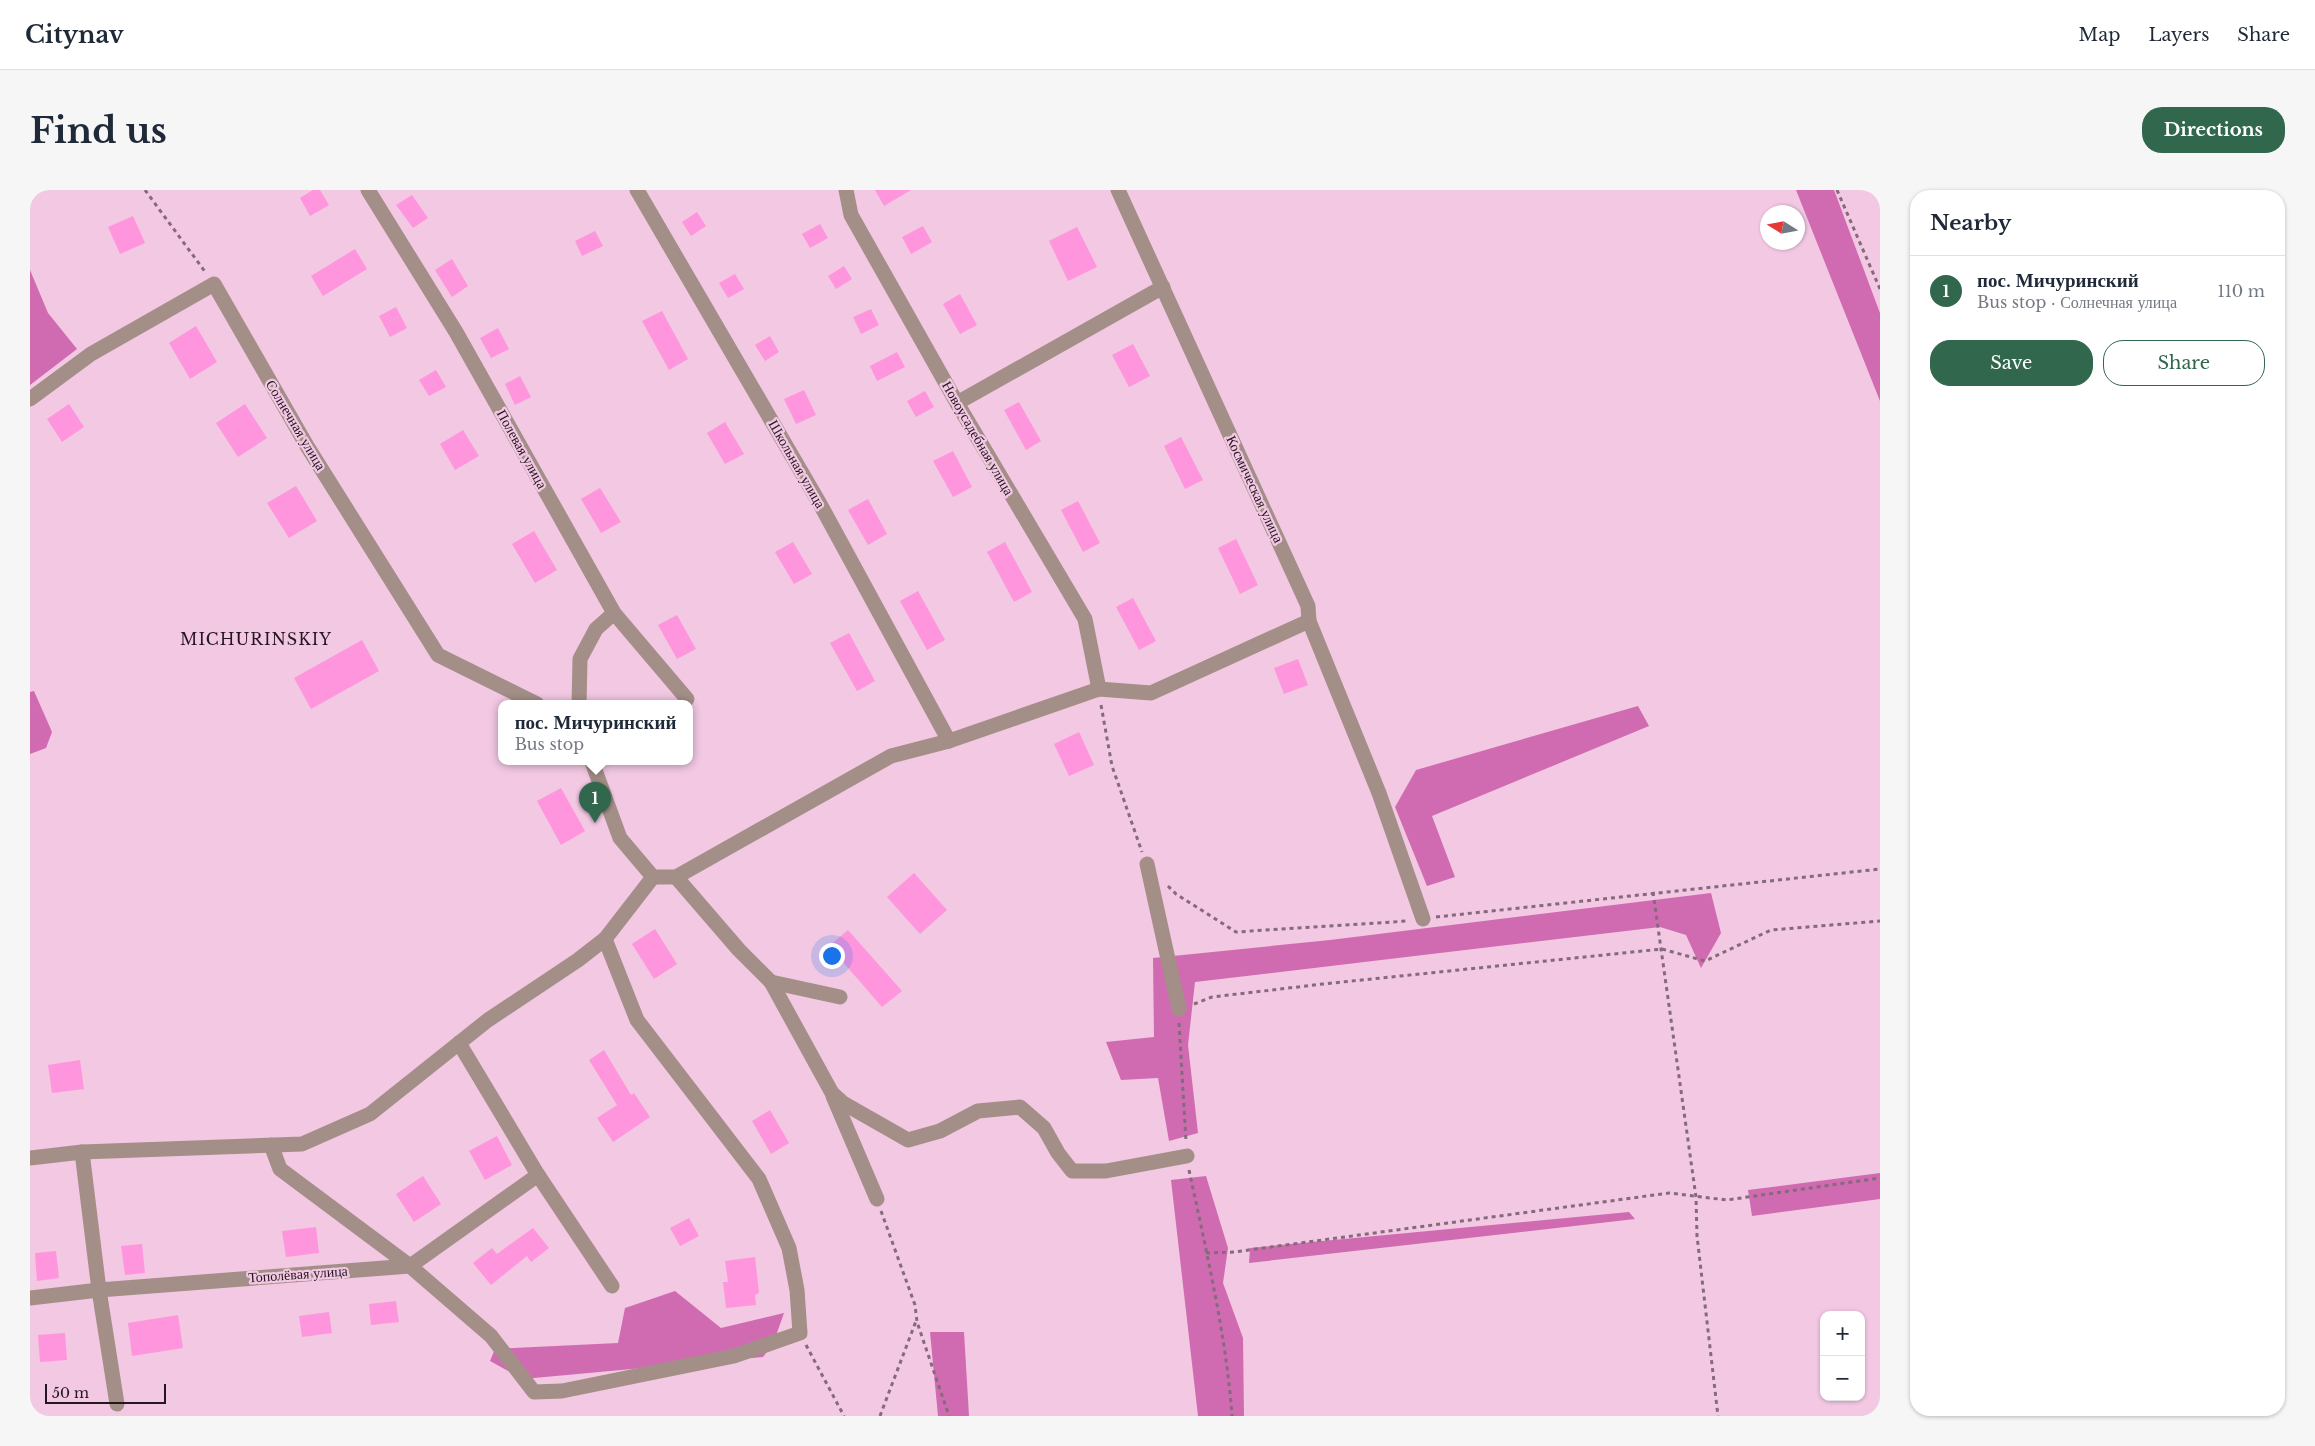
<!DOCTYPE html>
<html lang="en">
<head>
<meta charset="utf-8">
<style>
  body { margin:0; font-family:"Libre Baskerville",serif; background:#f6f6f7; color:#1f2937 }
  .controls { position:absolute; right:15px; bottom:15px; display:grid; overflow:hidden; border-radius:10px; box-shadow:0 1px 4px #0004 }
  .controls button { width:45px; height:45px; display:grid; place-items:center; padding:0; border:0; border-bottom:1px solid #e0e1e3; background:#fff; color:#1f2937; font:25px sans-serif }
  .compass { position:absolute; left:1730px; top:15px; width:45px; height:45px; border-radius:50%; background:#fff; box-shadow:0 1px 4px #0004; rotate:281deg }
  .scale { position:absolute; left:15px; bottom:12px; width:121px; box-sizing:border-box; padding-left:5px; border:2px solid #24161f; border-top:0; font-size:14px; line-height:18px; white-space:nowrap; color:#24161f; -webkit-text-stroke:4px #f2c8e3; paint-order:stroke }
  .you { position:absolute; left:801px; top:765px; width:18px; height:18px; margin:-12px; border:4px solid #fff; border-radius:50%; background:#1a73e8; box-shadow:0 0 0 8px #1a73e833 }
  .badge { display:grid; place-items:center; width:32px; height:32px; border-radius:50%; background:#31674c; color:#fff; font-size:16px; font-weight:700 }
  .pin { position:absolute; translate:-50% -41px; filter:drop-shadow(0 1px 2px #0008) }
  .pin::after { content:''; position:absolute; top:26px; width:18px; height:15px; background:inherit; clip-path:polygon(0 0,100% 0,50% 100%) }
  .popup { position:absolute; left:468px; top:510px; width:195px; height:65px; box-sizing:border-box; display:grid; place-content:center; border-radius:10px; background:#fff; filter:drop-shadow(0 1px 4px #0005); font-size:16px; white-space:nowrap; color:#747a83 }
  .popup b { font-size:19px; color:#1f2937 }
  .popup::after { content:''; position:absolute; left:50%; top:100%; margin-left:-10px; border:10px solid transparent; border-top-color:#fff }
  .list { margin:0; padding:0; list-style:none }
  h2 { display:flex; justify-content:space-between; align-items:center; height:65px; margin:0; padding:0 20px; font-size:21px }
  h2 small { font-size:16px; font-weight:400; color:#747a83 }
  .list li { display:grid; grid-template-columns:32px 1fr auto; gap:15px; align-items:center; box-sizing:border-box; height:70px; padding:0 20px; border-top:1px solid #e0e1e3 }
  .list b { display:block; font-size:19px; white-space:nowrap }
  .list p { margin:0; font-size:16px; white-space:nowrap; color:#747a83 }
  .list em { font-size:16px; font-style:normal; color:#747a83 }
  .actions { display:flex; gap:10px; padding:15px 20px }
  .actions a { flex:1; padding:11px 0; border:1px solid #31674c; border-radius:20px; text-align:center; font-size:18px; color:#31674c }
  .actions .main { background:#31674c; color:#fff }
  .map { position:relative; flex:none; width:1850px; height:1226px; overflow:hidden; border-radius:20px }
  header { display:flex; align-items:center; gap:30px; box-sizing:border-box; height:70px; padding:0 25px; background:#fff; border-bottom:1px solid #e0e1e3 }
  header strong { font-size:24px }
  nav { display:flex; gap:28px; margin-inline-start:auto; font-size:18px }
  .intro { display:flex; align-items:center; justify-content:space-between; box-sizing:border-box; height:120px; padding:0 30px }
  h1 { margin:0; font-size:35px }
  .button { padding:12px 22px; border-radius:20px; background:#31674c; color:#fff; font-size:18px; font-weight:700 }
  main { display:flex; gap:30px; padding:0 30px }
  aside { flex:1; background:#fff; border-radius:20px; box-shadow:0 1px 4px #0004 }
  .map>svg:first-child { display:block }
  .forest { fill:#d06bb1 }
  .building { fill:#ff95dd }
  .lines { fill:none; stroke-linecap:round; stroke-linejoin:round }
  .path { stroke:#856a7b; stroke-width:3; stroke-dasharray:4 4; stroke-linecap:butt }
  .minor { stroke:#a38f87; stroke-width:15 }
  .labels { text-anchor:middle; stroke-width:4.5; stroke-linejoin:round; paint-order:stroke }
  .street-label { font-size:14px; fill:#24161f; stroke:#f2c8e3 }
  .quarter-label { font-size:16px; letter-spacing:1px; fill:#24161f; stroke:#f2c8e3 }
</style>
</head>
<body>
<header>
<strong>Citynav</strong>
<nav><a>Map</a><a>Layers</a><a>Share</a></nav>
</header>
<div class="intro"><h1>Find us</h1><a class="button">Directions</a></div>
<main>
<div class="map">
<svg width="1850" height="1226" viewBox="0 0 1850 1226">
  <rect width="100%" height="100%" fill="#f2c8e3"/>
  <!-- forest -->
  <g class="forest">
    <path d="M 1766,0 L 1804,0 L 1850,123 L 1850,211 Z"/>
    <path d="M 0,80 L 18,123 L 47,159 L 0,195 Z"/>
    <path d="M 4,501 L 22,542 L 16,558 L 0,564 L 0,502 Z"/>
    <path d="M 1608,516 L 1619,536 L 1402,626 L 1425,687 L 1397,696 L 1365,617 L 1386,580 Z"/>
    <path d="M 1681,703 L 1691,743 L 1671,778 L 1656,745 L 1630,737 L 1165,792 L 1158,855 L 1168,943 L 1139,951 L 1128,888 L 1091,890 L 1076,852 L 1124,847 L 1123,768 L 1300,750 Z"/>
    <path d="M 1850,983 L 1850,1009 L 1722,1026 L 1718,1000 Z"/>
    <path d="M 1176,986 L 1198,1058 L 1193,1093 L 1213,1148 L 1214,1226 L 1168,1226 L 1141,990 Z"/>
    <path d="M 1599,1022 L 1605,1029 L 1219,1073 L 1220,1058 Z"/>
    <path d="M 645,1101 L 691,1138 L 754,1123 L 743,1154 L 733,1167 L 493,1189 L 460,1171 L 465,1159 L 588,1153 L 595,1118 Z"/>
    <path d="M 900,1142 L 934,1142 L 939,1226 L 908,1226 Z"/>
  </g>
  <!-- building -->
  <g class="building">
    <path d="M 283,0 L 290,0 L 299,15 L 280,26 L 270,8 Z"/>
    <path d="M 845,0 L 881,0 L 854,16 Z"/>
    <path d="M 382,5 L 398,28 L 383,38 L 366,15 Z"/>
    <path d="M 667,22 L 676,36 L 661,46 L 652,32 Z"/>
    <path d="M 103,26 L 115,53 L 90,64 L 78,37 Z"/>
    <path d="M 790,34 L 798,48 L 780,58 L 772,44 Z"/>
    <path d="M 893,36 L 902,52 L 881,64 L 872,47 Z"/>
    <path d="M 1047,37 L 1067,77 L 1038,91 L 1019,51 Z"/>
    <path d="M 565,41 L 573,56 L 552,66 L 545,51 Z"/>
    <path d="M 325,59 L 337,79 L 293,106 L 281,86 Z"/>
    <path d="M 422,69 L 438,96 L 422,107 L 405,80 Z"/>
    <path d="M 814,76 L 822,89 L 806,99 L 798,86 Z"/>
    <path d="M 705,84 L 714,99 L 698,108 L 689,93 Z"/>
    <path d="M 930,104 L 947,135 L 930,144 L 913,114 Z"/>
    <path d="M 366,117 L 377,138 L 360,147 L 349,126 Z"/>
    <path d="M 841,119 L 849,135 L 831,144 L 823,127 Z"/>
    <path d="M 632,121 L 658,169 L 639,180 L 612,131 Z"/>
    <path d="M 166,136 L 187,172 L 160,189 L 139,153 Z"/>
    <path d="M 468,138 L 479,159 L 461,168 L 450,148 Z"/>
    <path d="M 740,146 L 749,162 L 735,171 L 725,155 Z"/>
    <path d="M 1103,154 L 1120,186 L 1099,197 L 1082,165 Z"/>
    <path d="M 867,162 L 875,177 L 847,191 L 840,176 Z"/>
    <path d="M 406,180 L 416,197 L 399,206 L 389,190 Z"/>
    <path d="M 490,186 L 501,207 L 485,215 L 475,194 Z"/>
    <path d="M 774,200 L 786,225 L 766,234 L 754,209 Z"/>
    <path d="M 895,201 L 904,217 L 886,227 L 877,211 Z"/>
    <path d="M 989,212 L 1011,251 L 996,260 L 974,220 Z"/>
    <path d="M 39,214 L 54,237 L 32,252 L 17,229 Z"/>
    <path d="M 215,214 L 237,248 L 208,267 L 186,233 Z"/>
    <path d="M 695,232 L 714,264 L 695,274 L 677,243 Z"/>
    <path d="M 433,240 L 449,266 L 425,280 L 410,254 Z"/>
    <path d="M 1151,247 L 1173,290 L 1155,299 L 1134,256 Z"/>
    <path d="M 923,261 L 942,297 L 923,307 L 903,271 Z"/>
    <path d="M 266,296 L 287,331 L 259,348 L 237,313 Z"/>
    <path d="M 570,298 L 591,332 L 571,343 L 551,309 Z"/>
    <path d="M 838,309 L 857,344 L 838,355 L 818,320 Z"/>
    <path d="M 1048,311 L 1070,353 L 1053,362 L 1031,320 Z"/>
    <path d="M 504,341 L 527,380 L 505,393 L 482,354 Z"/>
    <path d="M 1206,349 L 1228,395 L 1210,404 L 1188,358 Z"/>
    <path d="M 763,352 L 782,384 L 764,394 L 745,362 Z"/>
    <path d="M 975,352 L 1002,402 L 984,412 L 957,362 Z"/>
    <path d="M 888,401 L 915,450 L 897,460 L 870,411 Z"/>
    <path d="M 1103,408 L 1126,451 L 1109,460 L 1086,417 Z"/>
    <path d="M 647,425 L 666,459 L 647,469 L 628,435 Z"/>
    <path d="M 819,443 L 845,491 L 827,501 L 800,453 Z"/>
    <path d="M 332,450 L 349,481 L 281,519 L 264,488 Z"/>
    <path d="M 1268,469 L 1278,495 L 1254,504 L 1244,478 Z"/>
    <path d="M 1049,542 L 1064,575 L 1039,586 L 1024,554 Z"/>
    <path d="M 531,598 L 555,641 L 531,655 L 507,611 Z"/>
    <path d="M 884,683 L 917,720 L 890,744 L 857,707 Z"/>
    <path d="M 625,739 L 647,774 L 624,789 L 602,754 Z"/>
    <path d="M 818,740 L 872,801 L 852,817 L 799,756 Z"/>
    <path d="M 574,860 L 601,905 L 604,903 L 620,927 L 583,952 L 567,928 L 587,915 L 559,870 Z"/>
    <path d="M 50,870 L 54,899 L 22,903 L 18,875 Z"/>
    <path d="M 740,920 L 759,953 L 741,964 L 722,931 Z"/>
    <path d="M 467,946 L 482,975 L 455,990 L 439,961 Z"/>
    <path d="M 393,986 L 411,1014 L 384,1032 L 366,1004 Z"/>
    <path d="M 659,1028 L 669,1046 L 650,1056 L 640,1038 Z"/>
    <path d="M 286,1037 L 289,1063 L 256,1067 L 252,1041 Z"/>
    <path d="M 503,1038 L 519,1058 L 501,1072 L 497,1066 L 461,1095 L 443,1073 L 462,1058 L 467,1064 Z"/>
    <path d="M 112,1054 L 115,1083 L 95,1085 L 91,1056 Z"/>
    <path d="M 26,1061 L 29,1088 L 7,1091 L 5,1063 Z"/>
    <path d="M 725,1067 L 729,1103 L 725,1105 L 726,1115 L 696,1118 L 693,1092 L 698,1092 L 695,1071 Z"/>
    <path d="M 366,1111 L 369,1132 L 341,1135 L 339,1114 Z"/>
    <path d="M 299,1122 L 302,1143 L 272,1147 L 269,1126 Z"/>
    <path d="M 148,1125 L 153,1158 L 102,1166 L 98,1133 Z"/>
    <path d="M 35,1143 L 37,1170 L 10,1172 L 8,1145 Z"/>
  </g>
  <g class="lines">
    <!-- path -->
    <g class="path">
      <path d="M 115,0 L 176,83"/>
      <path d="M 1807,0 L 1850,99"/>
      <path d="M 1071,515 L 1082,576 L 1112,662"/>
      <path d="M 1138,696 L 1146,704 L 1206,742 L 1377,731"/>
      <path d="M 1623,702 L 1666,1007 L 1667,1046 L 1688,1226"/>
      <path d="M 1406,727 L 1850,679"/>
      <path d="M 1164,814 L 1182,807 L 1293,794 L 1632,759 L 1675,771 L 1741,740 L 1850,731"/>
      <path d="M 1149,833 L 1156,951"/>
      <path d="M 1159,980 C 1176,1060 1196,1144 1202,1226"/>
      <path d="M 851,1021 L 885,1115 L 887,1132 L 919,1226"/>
      <path d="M 1176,1063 L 1204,1062 L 1639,1003 L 1697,1010 L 1850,988"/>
      <path d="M 776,1155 L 814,1226"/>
      <path d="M 850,1226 L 886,1131"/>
    </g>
    <!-- minor -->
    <g class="minor">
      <path d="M 338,0 L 426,142 L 584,423 L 657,509"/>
      <path d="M 607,0 L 790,314 L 919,551"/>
      <path d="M 816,0 L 821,25 L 927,213 L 1055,429 L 1069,499"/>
      <path d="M 1088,0 L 1278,416 L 1279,431 L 1349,603 L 1393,729"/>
      <path d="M 0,209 L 61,164 L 184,94 L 277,256 L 408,465 L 507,514"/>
      <path d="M 927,213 L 1133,97"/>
      <path d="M 549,514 L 550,469 L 566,439 L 584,423"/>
      <path d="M 562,572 L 590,648 L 623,687"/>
      <path d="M 1117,674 L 1149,819"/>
      <path d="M 623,687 L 646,687 L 861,566 L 919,551 L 1069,499 L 1121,503 L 1279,431"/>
      <path d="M 646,687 L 709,760 L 741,792 L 810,807"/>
      <path d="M 741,792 L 802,903 L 813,913 L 878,950 L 910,941 L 948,921 L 990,917 L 1014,938 L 1028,963 L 1042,981 L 1076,981 L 1157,966"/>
      <path d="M 429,853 L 508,985 L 582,1096"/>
      <path d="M 803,906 L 847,1009"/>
      <path d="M 241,955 L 250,979 L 380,1076 L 461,1146 L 504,1202 L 532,1201 L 704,1166 L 770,1143 L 767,1100 L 759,1058 L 729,989 L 607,830 L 575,749"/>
      <path d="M 52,962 L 69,1100 L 87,1214"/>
      <path d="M 0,968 L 52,962 L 272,954 L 340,924 L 458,830 L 548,770 L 575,749 L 623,687"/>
      <path d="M 0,1108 L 69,1100 L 380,1076 L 508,985"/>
    </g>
  </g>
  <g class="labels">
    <!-- street labels -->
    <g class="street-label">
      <text transform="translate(266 235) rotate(59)" y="5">Солнечная улица</text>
      <text transform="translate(948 248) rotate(60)" y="5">Новоусадебная улица</text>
      <text transform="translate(492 259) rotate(61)" y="5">Полевая улица</text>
      <text transform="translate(767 274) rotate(60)" y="5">Школьная улица</text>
      <text transform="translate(1225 299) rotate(65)" y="5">Космическая улица</text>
      <text transform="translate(268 1084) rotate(-4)" y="5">Тополёвая улица</text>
    </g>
    <!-- quarter labels -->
    <g class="quarter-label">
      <text x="226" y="455">MICHURINSKIY</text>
    </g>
  </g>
</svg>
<div class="controls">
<button>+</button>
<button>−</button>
</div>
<svg class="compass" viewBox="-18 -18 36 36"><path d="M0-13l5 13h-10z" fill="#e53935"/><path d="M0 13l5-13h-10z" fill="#747a83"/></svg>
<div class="scale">50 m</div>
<div class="you"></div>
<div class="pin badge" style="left:565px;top:633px">1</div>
<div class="popup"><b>пос. Мичуринский</b>Bus stop</div>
</div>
<aside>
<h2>Nearby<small></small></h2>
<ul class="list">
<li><span class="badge">1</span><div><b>пос. Мичуринский</b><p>Bus stop · Солнечная улица</p></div><em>110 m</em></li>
</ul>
<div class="actions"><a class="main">Save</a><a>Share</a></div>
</aside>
</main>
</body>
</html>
